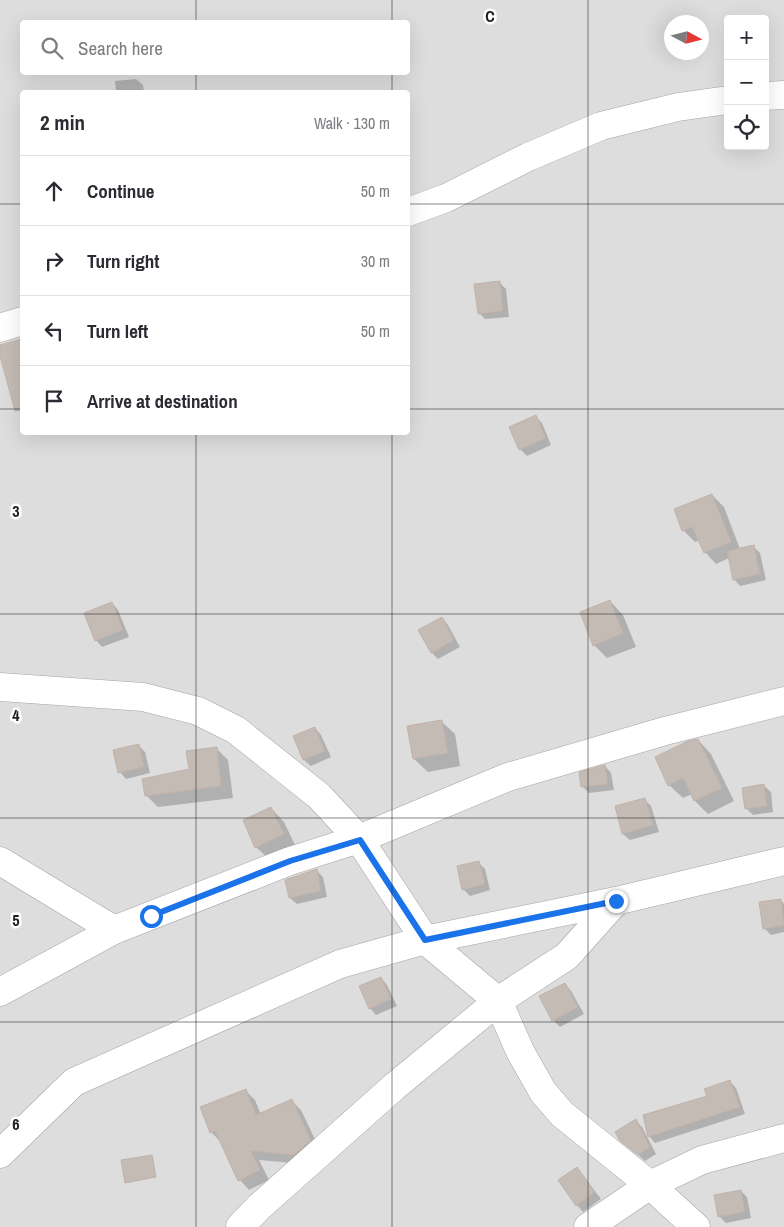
<!DOCTYPE html>
<html lang="en">
<head>
<meta charset="utf-8">
<style>
  body { margin:0; font-family:"Archivo Narrow",sans-serif; background:#f2f2f3; color:#2b2b33 }
  .controls { position:absolute; right:15px; top:15px; display:grid; overflow:hidden; border-radius:5px; box-shadow:0 5px 20px #0002 }
  .controls button { width:45px; height:45px; display:grid; place-items:center; padding:0; border:0; border-bottom:1px solid #e1e1e2; background:#fff; color:#2b2b33; font:25px sans-serif }
  .compass { position:absolute; left:664px; top:15px; width:45px; height:45px; border-radius:50%; background:#fff; box-shadow:0 5px 20px #0002; rotate:97deg }
  .stop { position:absolute; width:15px; height:15px; margin:-11px; border:4px solid #1a73e8; border-radius:50%; background:#fff }
  .stop.end { background:#1a73e8; border-color:#fff; box-shadow:0 1px 5px #0008 }
  .list { margin:0; padding:0; list-style:none }
  h2 { display:flex; justify-content:space-between; align-items:center; height:65px; margin:0; padding:0 20px; font-size:21px }
  h2 small { font-size:16px; font-weight:400; color:#7c7c81 }
  .list li { display:grid; grid-template-columns:32px 1fr auto; gap:15px; align-items:center; box-sizing:border-box; height:70px; padding:0 20px; border-top:1px solid #e1e1e2 }
  .list b { display:block; font-size:19px; white-space:nowrap }
  .list em { font-size:16px; font-style:normal; color:#7c7c81 }
  .icon { flex:none; width:28px; height:28px; fill:none; stroke:currentColor; stroke-width:2; stroke-linecap:round; stroke-linejoin:round }
  .map { position:relative; flex:none; width:784px; height:1227px; overflow:hidden }
  .search { position:absolute; background:#fff; box-shadow:0 5px 20px #0002; left:20px; top:20px; width:390px; height:55px; display:flex; align-items:center; gap:12px; box-sizing:border-box; padding:0 18px; border-radius:5px; color:#7c7c81; font-size:19px }
  .panel { position:absolute; background:#fff; box-shadow:0 5px 20px #0002; left:20px; top:90px; width:390px; height:345px; border-radius:5px }
  .map>svg:first-child { display:block }
  .residential { fill:#dedddd; fill-rule:evenodd }
  .shadow { fill:#0003 }
  .building { fill:#c5bbb5; stroke:#c2b2a8 }
  .lines { fill:none; stroke-linecap:round; stroke-linejoin:round }
  .minor-casing { stroke:#a4a4a4; stroke-width:29 }
  .minor { stroke:#fff; stroke-width:28 }
  .route { stroke:#1a73e8; stroke-width:6 }
  .grid { fill:none; stroke:#202020; stroke-width:1; stroke-opacity:0.55 }
  .grid-label { font-size:16px; text-anchor:middle; font-weight:bold; fill:#202020; stroke:#fff; stroke-width:5; stroke-linejoin:round; paint-order:stroke }
</style>
</head>
<body>
<div class="map">
<svg width="784" height="1227" viewBox="0 0 784 1227">
  <rect width="100%" height="100%" fill="#f0ece6"/>
  <!-- residential -->
  <path class="residential" d="M 0,0 L 784,0 L 784,1227 L 0,1227 ZM 728,19 L 765,19 L 765,146 L 728,146 ZM 22,22 L 408,22 L 408,72 L 22,72 ZM 672,22 L 702,22 L 702,52 L 672,52 ZM 22,92 L 408,92 L 408,432 L 22,432 Z"/>
  <!-- shadow -->
  <g class="shadow">
    <path d="M 136,79 L 143,85 L 144,92 L 116,92 L 115,81 Z"/>
    <path d="M 500,283 L 506,289 L 509,317 L 485,319 L 479,313 Z"/>
    <path d="M 22,340 L 22,378 L 13,381 L 0,351 L 0,346 Z"/>
    <path d="M 536,417 L 542,423 L 551,445 L 527,456 L 520,449 Z"/>
    <path d="M 712,495 L 724,507 L 740,549 L 753,546 L 760,553 L 766,580 L 740,586 L 734,579 L 729,558 L 716,564 L 705,552 L 700,540 L 695,542 L 683,530 Z"/>
    <path d="M 610,601 L 623,615 L 636,647 L 607,658 L 594,645 Z"/>
    <path d="M 112,603 L 118,610 L 129,637 L 102,647 L 96,640 Z"/>
    <path d="M 442,618 L 448,625 L 460,647 L 438,659 L 432,653 Z"/>
    <path d="M 441,721 L 455,734 L 460,766 L 428,772 L 414,759 L 409,727 Z"/>
    <path d="M 315,728 L 321,735 L 331,757 L 311,766 L 304,760 L 295,736 Z"/>
    <path d="M 698,740 L 711,754 L 734,801 L 708,814 L 695,801 L 692,794 L 683,798 L 669,785 Z"/>
    <path d="M 139,746 L 145,752 L 150,773 L 126,779 L 120,772 Z"/>
    <path d="M 216,748 L 228,760 L 233,798 L 158,807 L 146,795 L 190,770 Z"/>
    <path d="M 605,766 L 611,773 L 614,790 L 589,793 L 583,787 L 581,773 Z"/>
    <path d="M 764,786 L 771,792 L 773,812 L 753,815 L 746,808 Z"/>
    <path d="M 644,799 L 651,806 L 659,832 L 630,840 L 623,834 L 616,807 Z"/>
    <path d="M 271,808 L 284,822 L 296,847 L 270,860 L 256,847 Z"/>
    <path d="M 479,863 L 485,869 L 490,890 L 470,896 L 463,889 Z"/>
    <path d="M 316,870 L 323,877 L 327,897 L 297,904 L 290,898 Z"/>
    <path d="M 781,900 L 784,904 L 784,932 L 771,935 L 764,928 Z"/>
    <path d="M 381,978 L 387,985 L 397,1006 L 376,1015 L 370,1008 Z"/>
    <path d="M 565,984 L 571,991 L 584,1014 L 560,1027 L 553,1020 Z"/>
    <path d="M 729,1081 L 736,1088 L 745,1114 L 655,1143 L 649,1136 L 709,1097 Z"/>
    <path d="M 246,1091 L 255,1100 L 261,1115 L 291,1100 L 301,1110 L 320,1150 L 304,1164 L 259,1160 L 269,1180 L 249,1190 L 240,1180 L 221,1142 L 211,1132 Z"/>
    <path d="M 635,1120 L 642,1127 L 656,1154 L 645,1161 L 625,1143 Z"/>
    <path d="M 577,1168 L 601,1199 L 583,1212 L 577,1205 Z"/>
    <path d="M 741,1191 L 747,1197 L 751,1218 L 726,1223 L 719,1216 Z"/>
  </g>
  <!-- building -->
  <g class="building">
    <path d="M 500,281 L 503,311 L 478,314 L 474,284 Z"/>
    <path d="M 22,339 L 22,410 L 15,411 L 0,356 L 0,345 Z"/>
    <path d="M 536,415 L 546,438 L 519,450 L 509,427 Z"/>
    <path d="M 712,494 L 731,542 L 704,553 L 692,527 L 682,531 L 674,509 Z"/>
    <path d="M 754,545 L 760,574 L 733,580 L 727,551 Z"/>
    <path d="M 610,600 L 623,633 L 593,646 L 580,612 Z"/>
    <path d="M 112,602 L 123,630 L 95,641 L 84,613 Z"/>
    <path d="M 442,617 L 454,640 L 431,653 L 418,630 Z"/>
    <path d="M 442,720 L 448,753 L 413,759 L 407,726 Z"/>
    <path d="M 315,727 L 325,751 L 303,760 L 293,736 Z"/>
    <path d="M 698,739 L 722,788 L 694,801 L 683,778 L 668,786 L 655,757 L 688,741 Z"/>
    <path d="M 139,744 L 144,767 L 118,773 L 113,750 Z"/>
    <path d="M 217,747 L 221,786 L 145,796 L 142,779 L 189,769 L 186,751 Z"/>
    <path d="M 605,765 L 608,784 L 581,787 L 579,772 Z"/>
    <path d="M 764,784 L 767,806 L 745,809 L 742,788 Z"/>
    <path d="M 645,798 L 653,825 L 622,834 L 615,806 Z"/>
    <path d="M 271,807 L 284,834 L 255,848 L 243,820 Z"/>
    <path d="M 479,861 L 485,884 L 462,890 L 457,866 Z"/>
    <path d="M 317,869 L 321,891 L 289,898 L 285,880 Z"/>
    <path d="M 781,899 L 784,925 L 763,929 L 759,902 Z"/>
    <path d="M 381,977 L 391,999 L 369,1009 L 359,986 Z"/>
    <path d="M 565,983 L 578,1007 L 552,1021 L 539,996 Z"/>
    <path d="M 730,1080 L 740,1107 L 648,1137 L 643,1115 L 707,1096 L 704,1089 Z"/>
    <path d="M 246,1089 L 256,1115 L 292,1099 L 311,1140 L 294,1155 L 251,1151 L 260,1170 L 238,1181 L 215,1131 L 210,1133 L 200,1107 Z"/>
    <path d="M 636,1119 L 650,1147 L 638,1155 L 620,1141 L 615,1132 Z"/>
    <path d="M 152,1155 L 156,1177 L 125,1183 L 121,1160 Z"/>
    <path d="M 577,1167 L 595,1192 L 576,1206 L 558,1180 Z"/>
    <path d="M 741,1190 L 745,1212 L 718,1217 L 714,1195 Z"/>
  </g>
  <g class="lines">
    <!-- minor casing -->
    <g class="minor-casing">
      <g id="minor">
        <path d="M 765,96 L 784,95"/>
        <path d="M 408,212 L 446,198 L 528,157 L 601,126 L 678,107 L 728,100"/>
        <path d="M 0,328 L 22,321"/>
        <path d="M 0,687 L 143,697 L 198,711 L 236,730 L 319,796 L 359,839 L 425,940 L 498,1001 L 520,1051 L 543,1092 L 562,1114 L 650,1185 L 696,1227"/>
        <path d="M 0,861 L 114,930"/>
        <path d="M 0,992 L 114,930 L 290,861 L 359,839 L 508,777 L 665,731 L 784,701"/>
        <path d="M 0,1154 L 74,1082 L 340,964 L 425,940 L 616,901 L 784,861"/>
        <path d="M 240,1227 L 259,1207 L 395,1086 L 498,1001 L 567,956 L 616,901"/>
        <path d="M 588,1227 L 650,1185 L 702,1160 L 784,1138"/>
      </g>
    </g>
    <!-- minor -->
    <use href="#minor" class="minor"/>
  </g>
  <g class="lines">
    <!-- route -->
    <path class="route" d="M 151,916 L 290,861 L 360,840 L 425,940 L 616,901"/>
  </g>
  <!-- grid -->
  <path class="grid" d="M 196,0 L 196,22M 392,0 L 392,22M 588,0 L 588,1227M 196,72 L 196,92M 392,72 L 392,92M 0,204 L 22,204M 408,204 L 784,204M 0,409 L 22,409M 408,409 L 784,409M 196,432 L 196,1227M 392,432 L 392,1227M 0,614 L 784,614M 0,818 L 784,818M 0,1022 L 784,1022"/>
  <g class="grid-label">
    <text x="490" y="22">C</text>
    <text x="16" y="517">3</text>
    <text x="16" y="721">4</text>
    <text x="16" y="926">5</text>
    <text x="16" y="1130">6</text>
  </g>
</svg>
<div class="controls">
<button>+</button>
<button>−</button>
<button><svg class="icon" aria-label="locate" viewBox="0 0 24 24"><circle cx="12" cy="12" r="6"/><path d="M12 2v4M12 18v4M2 12h4M18 12h4"/></svg></button>
</div>
<svg class="compass" viewBox="-18 -18 36 36"><path d="M0-13l5 13h-10z" fill="#e53935"/><path d="M0 13l5-13h-10z" fill="#7c7c81"/></svg>
<div class="stop" style="left:151px;top:916px"></div>
<div class="stop end" style="left:616px;top:901px"></div>
<div class="search"><svg class="icon" aria-label="search" viewBox="0 0 24 24"><circle cx="10" cy="10" r="6"/><path d="M15 15l6 6"/></svg>Search here</div>
<section class="panel">
<h2>2 min<small>Walk · 130 m</small></h2>
<ul class="list">
<li><svg class="icon" aria-label="ahead" viewBox="0 0 24 24"><path d="M12 20V5M6 11l6-6 6 6"/></svg><div><b>Continue</b></div><em>50 m</em></li>
<li><svg class="icon" aria-label="right" viewBox="0 0 24 24"><path d="M7 20v-9h11M14 6l5 5-5 5"/></svg><div><b>Turn right</b></div><em>30 m</em></li>
<li><svg class="icon" aria-label="left" viewBox="0 0 24 24"><path d="M17 20v-9H6M10 6l-5 5 5 5"/></svg><div><b>Turn left</b></div><em>50 m</em></li>
<li><svg class="icon" aria-label="arrive" viewBox="0 0 24 24"><path d="M6 21V4h12l-3 4 3 4H6"/></svg><div><b>Arrive at destination</b></div></li>
</ul>
</section>
</div>
</body>
</html>
